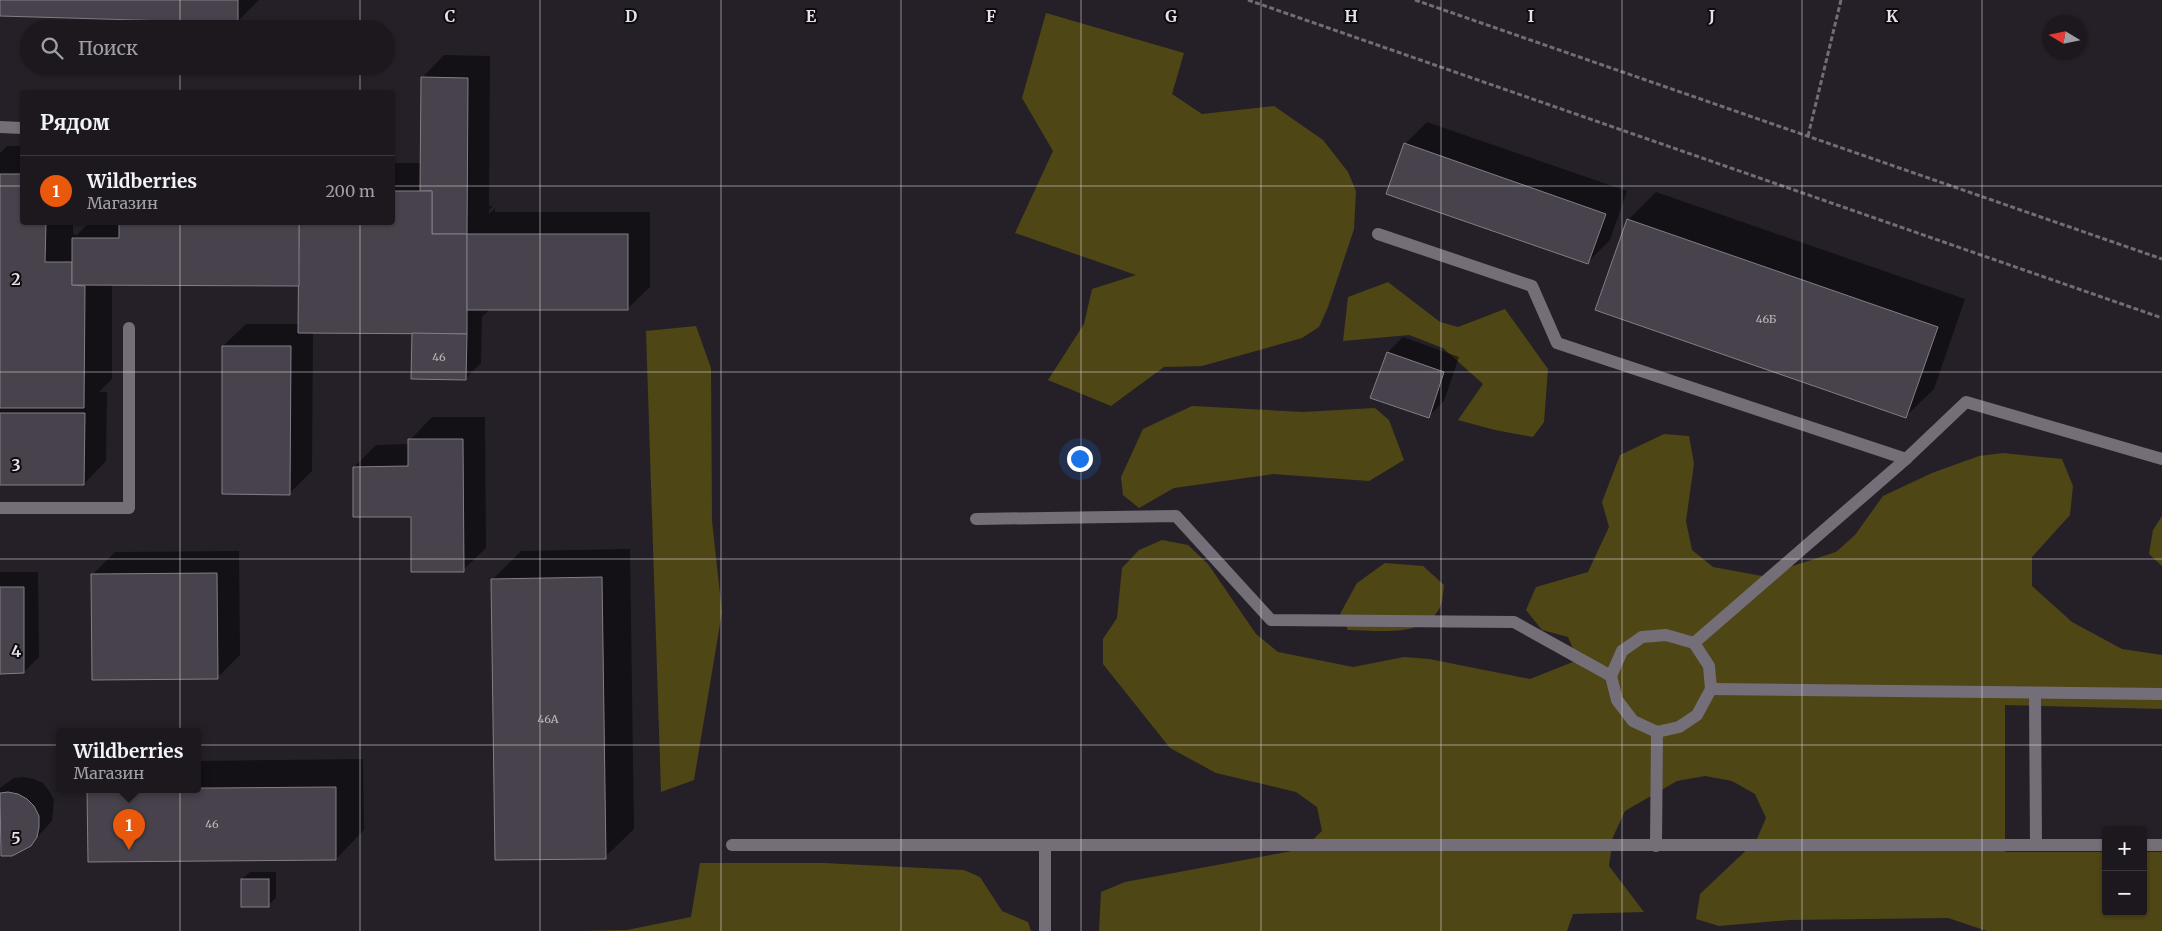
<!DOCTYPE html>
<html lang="ru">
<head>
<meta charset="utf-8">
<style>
  body { margin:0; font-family:Merriweather,serif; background:#252127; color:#f1f3f6 }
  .controls { position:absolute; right:15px; bottom:15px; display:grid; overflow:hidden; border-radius:5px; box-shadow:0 1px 4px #0004 }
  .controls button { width:45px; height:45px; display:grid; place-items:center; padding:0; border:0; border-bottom:1px solid #3a373c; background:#1c181e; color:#f1f3f6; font:25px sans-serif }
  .compass { position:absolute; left:2042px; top:15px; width:45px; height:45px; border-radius:50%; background:#1c181e; box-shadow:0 1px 4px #0004; rotate:280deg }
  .you { position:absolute; left:1079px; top:458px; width:18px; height:18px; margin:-12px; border:4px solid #fff; border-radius:50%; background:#1a73e8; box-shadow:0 0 0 8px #1a73e833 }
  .badge { display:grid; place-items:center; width:32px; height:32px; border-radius:50%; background:#ea580c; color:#fff; font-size:16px; font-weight:700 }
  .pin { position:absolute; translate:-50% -41px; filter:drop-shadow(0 1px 2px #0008) }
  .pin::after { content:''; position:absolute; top:26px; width:18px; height:15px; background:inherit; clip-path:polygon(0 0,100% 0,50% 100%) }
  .popup { position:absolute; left:56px; top:728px; width:145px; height:65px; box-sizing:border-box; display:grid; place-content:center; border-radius:5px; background:#1c181e; filter:drop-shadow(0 1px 4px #0005); font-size:16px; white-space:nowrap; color:#a0a0a4 }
  .popup b { font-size:19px; color:#f1f3f6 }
  .popup::after { content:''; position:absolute; left:50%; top:100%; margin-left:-10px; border:10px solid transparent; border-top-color:#1c181e }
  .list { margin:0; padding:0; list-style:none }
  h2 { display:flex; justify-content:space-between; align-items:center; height:65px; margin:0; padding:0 20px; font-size:21px }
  h2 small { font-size:16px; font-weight:400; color:#a0a0a4 }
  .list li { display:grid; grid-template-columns:32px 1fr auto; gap:15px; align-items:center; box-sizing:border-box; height:70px; padding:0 20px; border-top:1px solid #3a373c }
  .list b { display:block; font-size:19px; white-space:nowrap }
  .list p { margin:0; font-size:16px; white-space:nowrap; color:#a0a0a4 }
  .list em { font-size:16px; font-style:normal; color:#a0a0a4 }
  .icon { flex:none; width:28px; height:28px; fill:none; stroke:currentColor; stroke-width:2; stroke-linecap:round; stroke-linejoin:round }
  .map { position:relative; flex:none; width:2162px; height:931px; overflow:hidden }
  .search { position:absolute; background:#1c181e; box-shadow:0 1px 4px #0004; left:20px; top:20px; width:375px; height:55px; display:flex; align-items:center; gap:12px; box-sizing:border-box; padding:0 18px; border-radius:28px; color:#a0a0a4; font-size:19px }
  .panel { position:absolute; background:#1c181e; box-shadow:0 1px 4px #0004; left:20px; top:90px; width:375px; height:135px; border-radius:5px }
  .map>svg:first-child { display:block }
  .green { fill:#4f4615 }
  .shadow { fill:#0007 }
  .building { fill:#47424b; stroke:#837d87 }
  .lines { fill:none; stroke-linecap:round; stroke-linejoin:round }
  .path { stroke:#716d74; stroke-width:3; stroke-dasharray:5 2.5; stroke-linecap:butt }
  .minor { stroke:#746e78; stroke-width:12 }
  .grid { fill:none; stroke:#e5e1e7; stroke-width:1; stroke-opacity:0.55 }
  .labels { text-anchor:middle; stroke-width:4; stroke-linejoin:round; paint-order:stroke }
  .number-label { font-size:11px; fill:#beb9c0 }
  .grid-label { font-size:16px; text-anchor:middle; font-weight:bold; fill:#e5e1e7; stroke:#0d0b0f; stroke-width:4; stroke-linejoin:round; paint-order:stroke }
</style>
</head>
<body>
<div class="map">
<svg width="2162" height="931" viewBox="0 0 2162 931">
  <rect width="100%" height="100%" fill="#252028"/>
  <!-- green -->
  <g class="green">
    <path d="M 1046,13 L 1184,53 L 1172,94 L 1202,114 L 1274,106 L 1323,140 L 1348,172 L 1356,191 L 1354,229 L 1328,307 L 1319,327 L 1302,338 L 1202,366 L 1164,367 L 1111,406 L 1048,380 L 1084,324 L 1092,289 L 1136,275 L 1015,233 L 1053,151 L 1022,98 Z"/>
    <path d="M 1388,282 L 1440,322 L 1458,327 L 1505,309 L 1548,369 L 1544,422 L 1533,437 L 1495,430 L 1458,420 L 1483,384 L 1443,348 L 1409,335 L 1343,341 L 1348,297 Z"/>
    <path d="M 696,326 L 711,368 L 712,521 L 722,612 L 694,780 L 661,792 L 646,331 Z"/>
    <path d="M 1192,406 L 1303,412 L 1375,408 L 1389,420 L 1404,460 L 1369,481 L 1273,474 L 1174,488 L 1139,508 L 1123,495 L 1121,477 L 1143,429 Z"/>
    <path d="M 1664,434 L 1689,436 L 1694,464 L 1686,521 L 1692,550 L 1713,567 L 1762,576 L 1836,552 L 1855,535 L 1883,496 L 1932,473 L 1979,456 L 2003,453 L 2062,459 L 2073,486 L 2070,515 L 2032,557 L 2032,586 L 2072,622 L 2122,649 L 2162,655 L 2162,709 L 2005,705 L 2005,852 L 2106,852 L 2106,912 L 2143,912 L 2143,852 L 2162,852 L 2162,931 L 1987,931 L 1948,918 L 1789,920 L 1719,926 L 1696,919 L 1700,894 L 1756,841 L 1766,818 L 1755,794 L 1732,781 L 1705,776 L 1677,781 L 1625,811 L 1613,837 L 1609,866 L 1644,912 L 1573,914 L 1567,931 L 1099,931 L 1101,892 L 1125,882 L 1303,849 L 1322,831 L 1317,807 L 1296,792 L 1216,773 L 1170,748 L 1103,664 L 1103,639 L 1117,618 L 1122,568 L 1139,550 L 1162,540 L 1188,545 L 1208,564 L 1256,634 L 1278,652 L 1353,667 L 1404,657 L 1429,659 L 1530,679 L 1578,660 L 1568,637 L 1542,630 L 1526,610 L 1536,587 L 1588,572 L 1609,527 L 1602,502 L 1620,455 Z"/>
    <path d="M 2162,516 L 2162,566 L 2149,554 L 2153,530 Z"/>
    <path d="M 1385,563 L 1423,566 L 1444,585 C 1443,591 1443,599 1441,605 C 1427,639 1377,630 1348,630 L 1340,614 L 1357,583 Z"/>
    <path d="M 700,863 L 823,863 L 964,870 L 980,877 L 1002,911 L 1028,922 L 1031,931 L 582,931 L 627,930 L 691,917 Z"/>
  </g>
  <!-- shadow -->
  <g class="shadow">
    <path d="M 0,0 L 259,0 L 237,22 L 0,15 Z"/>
    <path d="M 444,55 L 490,56 L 489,206 L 493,206 L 489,210 L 489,214 L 495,208 L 495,212 L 650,212 L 650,287 L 627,309 L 490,309 L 482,317 L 481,363 L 466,378 L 413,332 L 313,332 L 312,471 L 290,493 L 223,346 L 246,324 L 299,324 L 300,285 L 112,284 L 112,379 L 99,392 L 107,392 L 106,461 L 84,484 L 0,483 L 0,153 L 7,146 L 22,146 L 22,222 L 73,222 L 73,234 L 77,235 L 89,222 L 392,222 L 392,163 L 422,163 L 422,78 Z"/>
    <path d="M 1427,122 L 1627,191 L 1610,240 L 1587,263 L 1405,144 Z"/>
    <path d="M 1656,192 L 1965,299 L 1934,389 L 1905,417 L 1628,220 Z"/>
    <path d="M 1403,337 L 1459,357 L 1444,401 L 1428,417 L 1388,352 Z"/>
    <path d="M 432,417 L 485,417 L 486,548 L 463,570 L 412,515 L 354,467 L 376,445 L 410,444 L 410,440 Z"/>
    <path d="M 630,549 L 634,829 L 605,857 L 493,579 L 521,551 Z"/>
    <path d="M 239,551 L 240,655 L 218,677 L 92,575 L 115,552 Z"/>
    <path d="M 0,572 L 38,572 L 39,657 L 24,672 L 0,672 Z"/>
    <path d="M 363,759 L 364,830 L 336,859 L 89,789 L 198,789 L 198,761 Z"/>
    <path d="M 24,777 L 34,779 L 43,783 L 49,791 L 54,800 L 52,821 L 30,845 L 2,855 L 0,854 L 0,788 L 14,778 Z"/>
    <path d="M 250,872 L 276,872 L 276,898 L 268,905 L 242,879 Z"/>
  </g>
  <!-- building -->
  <g class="building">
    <path d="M 0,0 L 238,0 L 238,23 L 0,16 Z"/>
    <path d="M 421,77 L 468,78 L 467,234 L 432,234 L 432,191 L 420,191 Z"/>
    <path d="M 1404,143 L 1606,214 L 1588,264 L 1386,194 Z"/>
    <path d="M 0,174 L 22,174 L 22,222 L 46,222 L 45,262 L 72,262 L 72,285 L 85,286 L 84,408 L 0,408 Z"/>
    <path d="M 392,191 L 432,191 L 432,234 L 467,234 L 467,334 L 298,333 L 299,222 L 392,222 Z"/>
    <path d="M 1627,219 L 1938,327 L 1906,418 L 1595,310 Z"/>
    <path d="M 119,222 L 299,222 L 299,286 L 72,285 L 72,238 L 119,238 Z"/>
    <rect x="467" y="234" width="161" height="76"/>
    <path d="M 412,333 L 467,334 L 466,380 L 411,379 Z"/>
    <path d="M 222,346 L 291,346 L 290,495 L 222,494 Z"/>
    <path d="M 1387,352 L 1444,372 L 1429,418 L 1370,398 Z"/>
    <path d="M 0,413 L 85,413 L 84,485 L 0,485 Z"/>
    <path d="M 408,439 L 463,439 L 464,572 L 411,572 L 411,517 L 353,517 L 353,467 L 408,466 Z"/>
    <path d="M 217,573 L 218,679 L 92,680 L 91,574 Z"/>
    <path d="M 602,577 L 606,859 L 495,860 L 491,579 Z"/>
    <path d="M 0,587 L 24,587 L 24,673 L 0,674 Z"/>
    <path d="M 336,787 L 336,860 L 88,862 L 87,789 Z"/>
    <path d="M 8,792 L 18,794 L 27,799 L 34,806 L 39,816 L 39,827 L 37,837 L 31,846 L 12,856 L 1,856 L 0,793 Z"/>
    <rect x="241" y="879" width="28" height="28"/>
  </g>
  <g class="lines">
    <!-- path -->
    <g class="path">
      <path d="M 1248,0 L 2162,318"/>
      <path d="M 1415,0 L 2162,259"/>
      <path d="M 1808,136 L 1841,0"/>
    </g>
    <!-- minor -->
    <g class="minor">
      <path d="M 0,127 L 22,128"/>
      <path d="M 1378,234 L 1532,286 L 1557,343 L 1906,459 L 1966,402 L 2162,459"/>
      <path d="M 0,508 L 129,508 L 129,328"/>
      <path d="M 976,519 L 1176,516 L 1271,620 L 1514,622 L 1611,676"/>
      <path d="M 1694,643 L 1906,459"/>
      <path d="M 1711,689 L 2162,694"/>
      <path d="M 2035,693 L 2036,845"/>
      <path d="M 732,845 L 2106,845"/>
      <path d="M 2143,845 L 2162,845"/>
      <path d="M 1656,846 L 1657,732 L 1633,721 L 1617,700 L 1611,676 L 1622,651 L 1642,637 L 1666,635 L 1694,643 L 1709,666 L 1711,689 L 1697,715 L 1679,727 L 1657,732"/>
      <path d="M 1045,931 L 1045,845"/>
    </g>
  </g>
  <!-- grid -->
  <path class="grid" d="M 180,0 L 180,29M 360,0 L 360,29M 540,0 L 540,931M 721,0 L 721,931M 901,0 L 901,931M 1081,0 L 1081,931M 1261,0 L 1261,931M 1441,0 L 1441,931M 1622,0 L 1622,931M 1802,0 L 1802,931M 1982,0 L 1982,931M 180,66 L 180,92M 360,66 L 360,92M 0,186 L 22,186M 392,186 L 2162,186M 180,222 L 180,931M 360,222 L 360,931M 0,372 L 2162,372M 0,559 L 2162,559M 0,745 L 2162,745"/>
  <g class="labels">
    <!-- number labels -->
    <g class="number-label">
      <text x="1766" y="323">46Б</text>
      <text x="439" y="361">46</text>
      <text x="548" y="723">46А</text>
      <text x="212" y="828">46</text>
    </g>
  </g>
  <g class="grid-label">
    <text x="450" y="22">C</text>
    <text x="631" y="22">D</text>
    <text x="811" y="22">E</text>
    <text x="991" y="22">F</text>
    <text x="1171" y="22">G</text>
    <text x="1351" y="22">H</text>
    <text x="1531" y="22">I</text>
    <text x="1712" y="22">J</text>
    <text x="1892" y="22">K</text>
    <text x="16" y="285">2</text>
    <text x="16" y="471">3</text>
    <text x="16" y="657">4</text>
    <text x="16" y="844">5</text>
  </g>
</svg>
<div class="controls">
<button>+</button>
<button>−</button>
</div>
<svg class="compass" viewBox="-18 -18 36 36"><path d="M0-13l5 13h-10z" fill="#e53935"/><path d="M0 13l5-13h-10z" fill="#a0a0a4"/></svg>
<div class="you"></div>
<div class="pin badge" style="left:129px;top:850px">1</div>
<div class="popup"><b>Wildberries</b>Магазин</div>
<div class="search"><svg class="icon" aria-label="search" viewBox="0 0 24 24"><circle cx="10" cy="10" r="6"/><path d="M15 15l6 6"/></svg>Поиск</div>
<section class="panel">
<h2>Рядом<small></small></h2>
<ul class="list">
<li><span class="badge">1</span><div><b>Wildberries</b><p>Магазин</p></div><em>200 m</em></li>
</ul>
</section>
</div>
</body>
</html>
